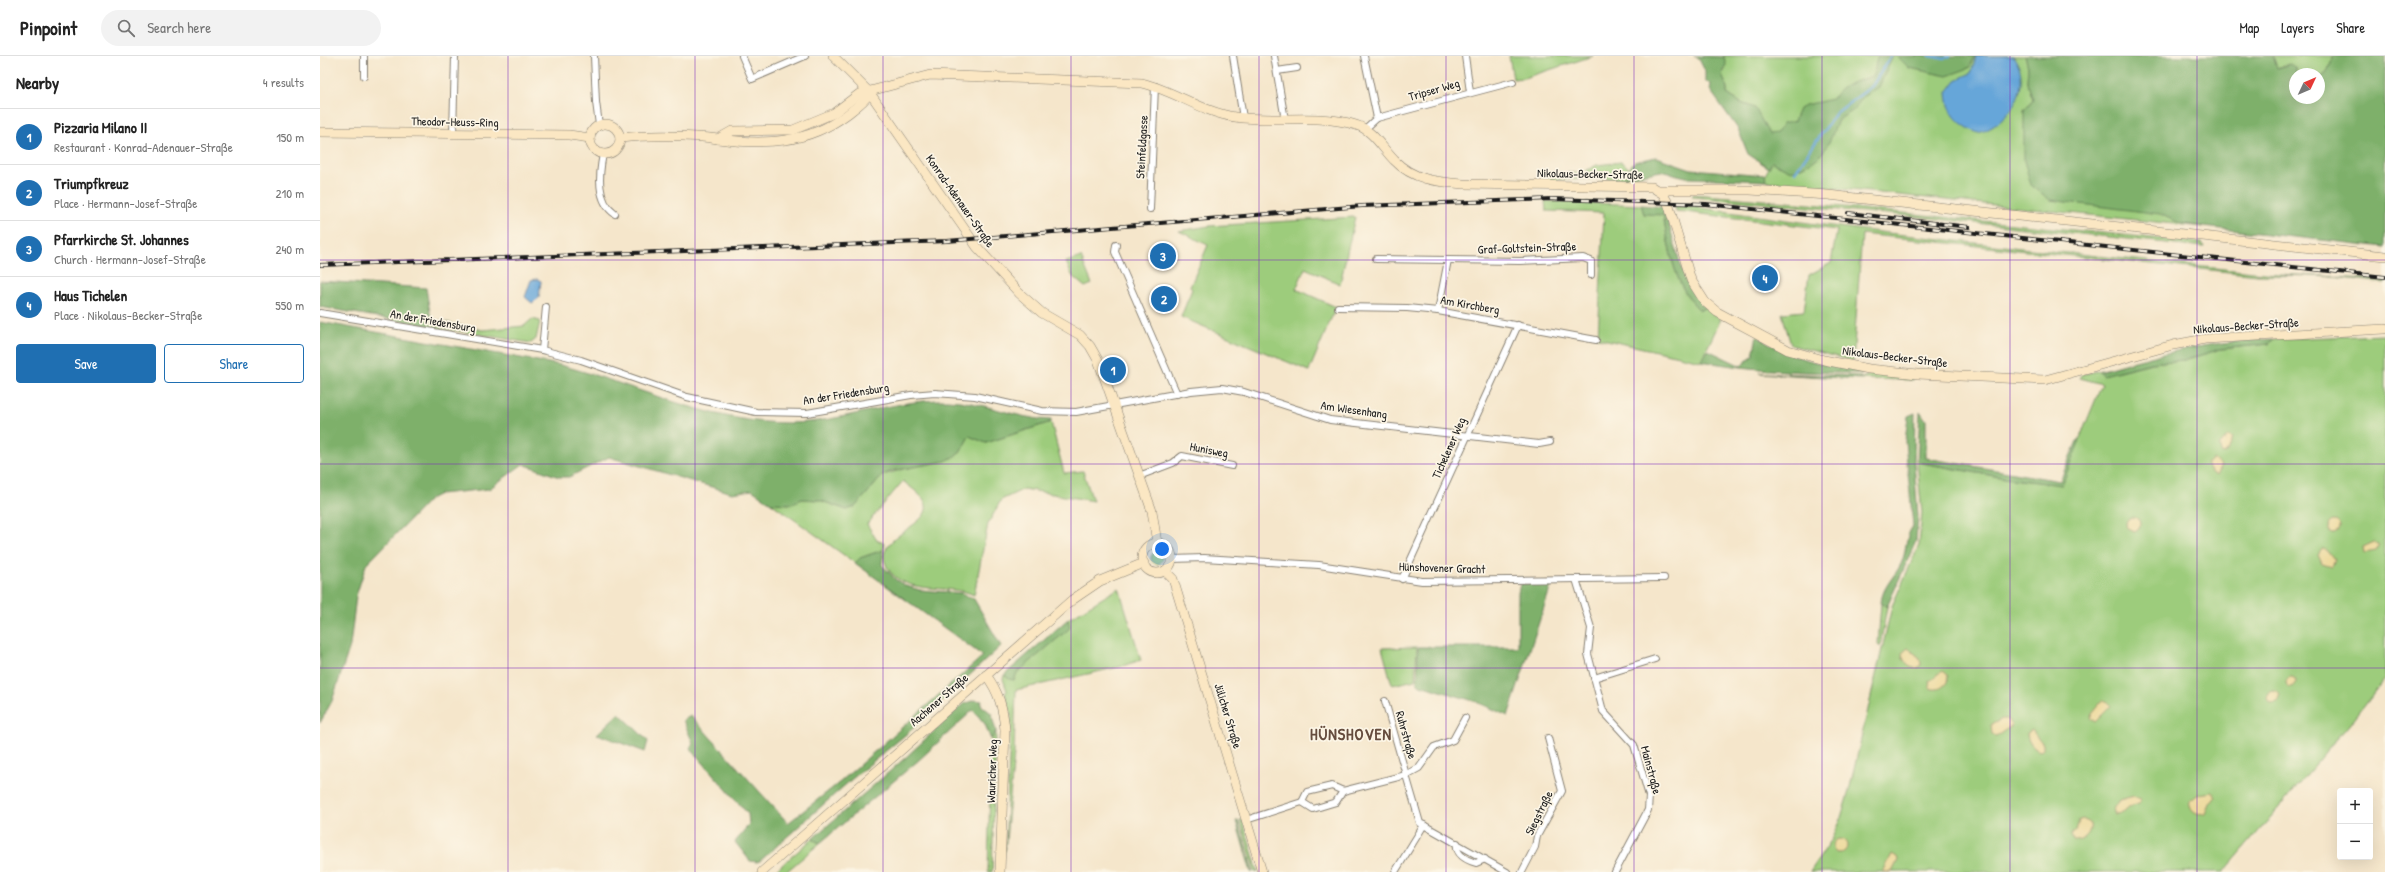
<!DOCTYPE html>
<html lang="en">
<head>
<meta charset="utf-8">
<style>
  body { margin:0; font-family:"Patrick Hand",sans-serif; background:#f2f2f2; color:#222 }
  .controls { position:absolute; right:12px; bottom:12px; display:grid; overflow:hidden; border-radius:4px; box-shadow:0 4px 16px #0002 }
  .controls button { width:36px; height:36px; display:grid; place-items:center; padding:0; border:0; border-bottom:1px solid #e0e0e0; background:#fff; color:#222; font:20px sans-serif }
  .compass { position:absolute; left:1969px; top:12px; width:36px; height:36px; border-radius:50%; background:#fff; box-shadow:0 4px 16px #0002; rotate:46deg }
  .you { position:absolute; left:842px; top:493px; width:14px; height:14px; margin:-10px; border:3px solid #fff; border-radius:50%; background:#1a73e8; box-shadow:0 0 0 6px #1a73e833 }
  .badge { display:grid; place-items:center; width:26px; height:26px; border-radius:50%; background:#1f6fb2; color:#fff; font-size:13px; font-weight:700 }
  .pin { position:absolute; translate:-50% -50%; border:2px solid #fff; box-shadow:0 1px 4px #0006 }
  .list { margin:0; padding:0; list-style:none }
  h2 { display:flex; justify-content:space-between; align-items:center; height:52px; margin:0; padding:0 16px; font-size:17px }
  h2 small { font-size:13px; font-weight:400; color:#767676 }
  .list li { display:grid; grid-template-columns:26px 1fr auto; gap:12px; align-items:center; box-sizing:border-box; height:56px; padding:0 16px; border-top:1px solid #e0e0e0 }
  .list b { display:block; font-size:15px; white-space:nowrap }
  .list p { margin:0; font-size:13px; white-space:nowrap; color:#767676 }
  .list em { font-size:13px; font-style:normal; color:#767676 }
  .actions { display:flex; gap:8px; padding:12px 16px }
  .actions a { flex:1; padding:9px 0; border:1px solid #1f6fb2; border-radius:4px; text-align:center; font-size:14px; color:#1f6fb2 }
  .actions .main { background:#1f6fb2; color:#fff }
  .icon { flex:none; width:22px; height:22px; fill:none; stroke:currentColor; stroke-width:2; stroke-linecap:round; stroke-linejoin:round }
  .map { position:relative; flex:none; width:2065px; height:816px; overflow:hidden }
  header { display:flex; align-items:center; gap:24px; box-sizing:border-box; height:56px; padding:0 20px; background:#fff; border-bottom:1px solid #e0e0e0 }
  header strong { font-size:19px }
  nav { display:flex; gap:22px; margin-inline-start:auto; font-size:14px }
  .search { width:280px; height:36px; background:#f2f2f2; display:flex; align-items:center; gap:10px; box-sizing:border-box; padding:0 14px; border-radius:22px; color:#767676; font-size:15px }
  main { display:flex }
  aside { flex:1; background:#fff }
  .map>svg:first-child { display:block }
  .green { fill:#9dcc7b; stroke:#5c744c }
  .forest { fill:#7eb06b; stroke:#4d6644 }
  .sand { fill:#eeda9e; stroke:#857b5d }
  .water { fill:#66a6d9; stroke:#41617a }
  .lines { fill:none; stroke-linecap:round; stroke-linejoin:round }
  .stream { stroke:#66a6d9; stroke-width:2.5 }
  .street-casing { stroke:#888174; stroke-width:8 }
  .secondary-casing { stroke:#888174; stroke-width:10 }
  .street { stroke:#fff; stroke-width:6 }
  .secondary { stroke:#fbe7c3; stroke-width:9 }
  .rail-casing { stroke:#1c1c1c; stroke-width:4 }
  .rail { stroke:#fcf5e5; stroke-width:2.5; stroke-dasharray:8; stroke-linecap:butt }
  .grid { fill:none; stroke:#7b2cbf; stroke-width:1; stroke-opacity:0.55 }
  .labels { text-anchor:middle; stroke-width:3.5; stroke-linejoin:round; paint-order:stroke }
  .street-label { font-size:12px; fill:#1c1c1c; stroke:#fcf5e5 }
  .district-label { font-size:16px; font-weight:bold; letter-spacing:1px; fill:#664d3e; stroke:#fcf5e5 }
</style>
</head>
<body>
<header>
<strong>Pinpoint</strong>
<div class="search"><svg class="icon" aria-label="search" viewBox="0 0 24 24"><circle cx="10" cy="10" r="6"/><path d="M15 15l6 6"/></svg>Search here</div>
<nav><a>Map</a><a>Layers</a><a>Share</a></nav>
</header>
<main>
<aside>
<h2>Nearby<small>4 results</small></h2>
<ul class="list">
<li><span class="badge">1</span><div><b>Pizzaria Milano II</b><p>Restaurant · Konrad-Adenauer-Straße</p></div><em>150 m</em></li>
<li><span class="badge">2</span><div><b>Triumpfkreuz</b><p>Place · Hermann-Josef-Straße</p></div><em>210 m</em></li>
<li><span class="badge">3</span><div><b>Pfarrkirche St. Johannes</b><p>Church · Hermann-Josef-Straße</p></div><em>240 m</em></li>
<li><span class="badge">4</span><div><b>Haus Tichelen</b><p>Place · Nikolaus-Becker-Straße</p></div><em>550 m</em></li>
</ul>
<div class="actions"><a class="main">Save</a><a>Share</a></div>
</aside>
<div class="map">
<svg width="2065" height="816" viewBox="0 0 2065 816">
  <rect width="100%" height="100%" fill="#fcf5e5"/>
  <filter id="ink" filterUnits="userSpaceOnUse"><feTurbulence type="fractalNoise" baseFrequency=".025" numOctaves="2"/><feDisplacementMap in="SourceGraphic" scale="8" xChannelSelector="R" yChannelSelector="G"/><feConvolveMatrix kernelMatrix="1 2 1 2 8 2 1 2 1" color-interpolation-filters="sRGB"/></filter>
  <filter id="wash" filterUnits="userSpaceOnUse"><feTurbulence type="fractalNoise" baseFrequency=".012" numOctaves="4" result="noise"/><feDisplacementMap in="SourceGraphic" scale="16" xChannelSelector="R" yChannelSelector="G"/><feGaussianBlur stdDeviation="0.9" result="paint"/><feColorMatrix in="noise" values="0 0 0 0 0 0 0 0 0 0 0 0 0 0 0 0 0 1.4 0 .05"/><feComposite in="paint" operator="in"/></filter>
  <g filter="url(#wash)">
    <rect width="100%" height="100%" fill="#f5e6cb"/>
    <!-- green -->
    <g class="green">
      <path d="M 1189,0 L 1273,0 L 1204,22 L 1193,23 Z"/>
      <path d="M 1403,0 L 1577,0 L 1589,12 L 1649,12 L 1655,0 L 1705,0 L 1708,10 L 1707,26 L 1713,43 L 1704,54 L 1705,63 L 1840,158 L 1857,166 L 1883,171 L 1446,125 L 1445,119 L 1452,106 L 1435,52 L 1421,47 L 1407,38 L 1407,32 L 1402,18 L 1405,14 Z"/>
      <path d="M 1953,0 L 2014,0 L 2008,14 L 1999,24 L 1999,18 L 1976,18 L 1976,12 L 1964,9 L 1957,12 Z"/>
      <path d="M 1301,106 L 1309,112 L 1306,122 L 1225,124 L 1224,116 L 1262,117 L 1277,109 Z"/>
      <path d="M 1373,138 L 1524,151 L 1882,187 L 1884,191 L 1590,160 L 1373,141 Z"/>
      <path d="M 1225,145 L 1321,149 L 1324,158 L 1343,158 C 1349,190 1354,232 1380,254 L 1386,251 L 1401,263 L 1381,305 L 1278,282 L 1284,157 L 1226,155 Z"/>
      <path d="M 1355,148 C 1547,178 1740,196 1933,216 C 1977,220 2021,220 2065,225 L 2065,227 L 2005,220 L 1938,219 L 1542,178 L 1533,305 L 1471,289 L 1462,257 L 1484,255 L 1489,219 L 1511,207 L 1517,174 L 1356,155 Z"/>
      <path d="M 1035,161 L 1020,228 L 985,212 L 976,233 L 1016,251 L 989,315 L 861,261 L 872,233 L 870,231 L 888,189 L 859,175 L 889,170 Z"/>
      <path d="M 761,201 L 772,228 L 765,231 L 753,221 L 746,206 Z"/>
      <path d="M 111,263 L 162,274 L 204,270 L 212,263 L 220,265 L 216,283 L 211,287 L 108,270 Z"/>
      <path d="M 2065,279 L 2065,622 L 2028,670 L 1904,816 L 1490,816 L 1512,783 L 1519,768 L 1529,735 L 1572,550 L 1599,489 L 1602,457 L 1597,406 L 1691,423 L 1741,428 L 1782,328 L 1760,322 L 1763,318 L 1791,312 L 1780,315 L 1783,319 L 1832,307 L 1864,304 L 1901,293 L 1949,288 L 1954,283 Z"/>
      <path d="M 1552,318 L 1591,322 L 1593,324 L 1539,323 Z"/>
      <path d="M 731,366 L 744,417 L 763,415 L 773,445 L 704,433 L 681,444 L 668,468 L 654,539 C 628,527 584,541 567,511 C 549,479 620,469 604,444 C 599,437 590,431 583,425 L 547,468 L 556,483 L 565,488 L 563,494 L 540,502 L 535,507 L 451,447 L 471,448 L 482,443 L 499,444 L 527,454 L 535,451 L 563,419 L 640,397 L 649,380 L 666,387 Z"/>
      <circle cx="837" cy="502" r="6"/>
      <path d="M 799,532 L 821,604 L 799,611 L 696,634 L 694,698 L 685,795 L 691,660 L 685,637 L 687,635 L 683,623 L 684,619 L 694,624 L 696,617 L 749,572 L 748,563 Z"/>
      <path d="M 1561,547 L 1567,551 L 1560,590 L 1558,588 Z"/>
      <path d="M 1097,591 L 1095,624 L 1072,629 L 1062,592 Z"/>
      <path d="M 676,675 L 672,816 L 668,816 L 671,684 Z"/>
      <path d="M 920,764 L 923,764 L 938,816 L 935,816 Z"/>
      <path d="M 492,783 L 500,787 L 466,816 L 454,816 Z"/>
    </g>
    <!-- forest -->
    <g class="forest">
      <path d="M 1374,0 L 1404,1 L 1406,9 L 1402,18 L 1407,32 L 1407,38 L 1421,47 L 1435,52 L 1449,78 L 1457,77 L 1463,68 L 1474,65 L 1479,53 L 1485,49 L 1513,43 C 1521,27 1537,26 1552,20 C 1557,13 1554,7 1558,0 L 1573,0 L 1559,31 L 1542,42 L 1534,54 L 1518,64 C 1507,93 1503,105 1471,115 L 1452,106 L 1449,112 L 1428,98 L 1418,73 L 1390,34 L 1391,28 L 1385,25 L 1385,15 L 1379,3 Z"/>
      <path d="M 1577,0 L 1655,0 L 1649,12 L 1627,20 L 1589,12 Z"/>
      <path d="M 1705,0 L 1953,0 L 1957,12 L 1970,8 L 1976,12 L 1976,18 L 1969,26 L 1972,29 L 1975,27 L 1975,42 L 1999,42 L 1999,24 L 2008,14 L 2014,0 L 2065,0 L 2065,191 L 1883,171 L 1857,166 L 1840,158 L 1730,144 L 1711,129 L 1704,105 L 1704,54 L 1713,43 L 1707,26 L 1708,11 Z"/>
      <path d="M 1336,101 L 1371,113 L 1445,119 L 1446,125 L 1370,122 L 1341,115 L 1306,122 L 1306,116 L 1314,106 Z"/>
      <path d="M 1321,149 L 1344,151 L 1363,217 L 1386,251 L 1380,254 C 1354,232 1349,191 1343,159 L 1324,158 Z"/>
      <path d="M 0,225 L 106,232 L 111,263 L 108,270 L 0,251 Z"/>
      <path d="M 0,266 L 240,309 C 317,329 388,367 468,367 C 522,367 573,343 627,344 C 662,345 696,363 731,364 L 731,366 L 666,387 L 649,380 L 640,397 L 626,405 L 572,415 L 563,419 L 535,451 L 527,454 L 499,444 L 482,443 L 471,448 L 451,447 L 432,434 L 412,437 L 289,401 L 249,421 L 239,421 L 203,408 L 169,433 L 120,438 L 110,443 L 46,509 L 36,540 L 30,590 L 12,645 L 0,667 Z"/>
      <path d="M 1437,280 C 1475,304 1499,308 1543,315 L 1542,317 C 1488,317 1435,315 1381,305 L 1388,294 L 1421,310 L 1433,299 Z"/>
      <path d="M 1954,283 L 1949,288 L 1901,293 L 1864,304 L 1831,307 L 1783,319 L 1780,315 C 1840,297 1891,285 1954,283 Z"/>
      <path d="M 1439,317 L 1541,320 L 1539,323 Z"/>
      <path d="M 1600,355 L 1606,364 L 1606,402 L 1740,425 L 1757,385 L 1760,384 L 1742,429 L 1691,423 L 1597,406 Z"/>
      <path d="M 1595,357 L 1594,406 L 1598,461 L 1596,485 L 1567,551 L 1561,547 C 1562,531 1574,522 1581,508 C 1587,496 1584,482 1593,470 L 1585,385 L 1588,360 Z"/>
      <path d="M 563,494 L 562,509 L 576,524 L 586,530 L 600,534 L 641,537 L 654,543 L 681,590 L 590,675 L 532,723 L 440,805 L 437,806 L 430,805 L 415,786 L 429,768 L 428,758 L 370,692 L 373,687 L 363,664 L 371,660 L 468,767 L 520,726 L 663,600 L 535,507 L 540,502 Z"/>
      <path d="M 1232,527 L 1188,660 L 1157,646 L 1097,628 L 1098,591 L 1198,591 L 1198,537 L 1200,528 Z"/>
      <path d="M 748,563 L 750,572 L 697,617 L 694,624 L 689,623 L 684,619 Z"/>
      <path d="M 655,644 L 662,645 L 661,649 L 671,657 L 676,675 L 671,684 L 665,668 L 653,654 L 599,704 L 500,787 L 492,783 L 585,702 L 643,648 Z"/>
      <path d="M 299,657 L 328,685 L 325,696 L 277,678 Z"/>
      <path d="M 916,765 L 918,765 L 933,816 L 931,816 Z"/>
    </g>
    <!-- sand -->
    <g class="sand">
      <path d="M 1908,380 L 1912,383 L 1906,397 L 1902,398 L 1899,391 Z"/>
      <path d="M 1893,403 L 1901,409 L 1896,419 L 1891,416 L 1886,408 Z"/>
      <circle cx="1813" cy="468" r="7"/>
      <circle cx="2014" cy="471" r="6"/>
      <path d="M 2054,486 L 2060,489 L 2056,495 L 2044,497 L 2043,491 Z"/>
      <path d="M 2002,493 L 2007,494 L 2015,504 L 2012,511 L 2002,508 L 1998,499 Z"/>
      <path d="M 1588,592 L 1600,602 L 1601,609 L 1597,612 C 1588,613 1583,605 1582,597 Z"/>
      <path d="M 1623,615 L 1628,619 L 1627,626 C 1623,632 1617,635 1610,632 L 1609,625 Z"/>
      <circle cx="1971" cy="626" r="5"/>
      <circle cx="1954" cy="641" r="6"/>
      <path d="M 1782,645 L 1786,645 L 1791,650 L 1775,666 L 1770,662 L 1772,657 Z"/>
      <path d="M 1682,663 L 1687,663 L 1692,670 L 1676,680 L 1672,678 L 1671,669 Z"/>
      <path d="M 1712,674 L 1723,688 L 1723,692 L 1720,695 C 1713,693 1707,685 1707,677 Z"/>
      <path d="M 1892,736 L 1896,741 L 1889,747 L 1885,758 C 1876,761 1868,754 1870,744 L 1879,738 Z"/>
      <path d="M 1814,740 L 1820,743 L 1820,747 L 1810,751 L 1803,757 L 1795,758 L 1793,753 L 1799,744 Z"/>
      <path d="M 1763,763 L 1770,768 C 1772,777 1763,786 1753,785 L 1751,779 L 1756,775 L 1759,764 Z"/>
      <circle cx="1520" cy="790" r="7"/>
      <path d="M 1572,798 L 1577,801 L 1578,804 L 1572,816 L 1563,816 Z"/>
    </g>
    <!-- water -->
    <g class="water">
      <path d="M 1656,0 L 1693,0 C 1715,29 1689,69 1658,77 C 1638,68 1628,58 1627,36 L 1636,24 L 1651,17 Z"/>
      <path d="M 217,223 L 221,225 L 219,242 L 212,247 L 205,241 L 211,224 Z"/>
    </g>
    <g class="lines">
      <!-- stream -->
      <g class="stream">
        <path d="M 1609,0 L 1625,3 L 1630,0"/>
        <path d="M 1475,116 L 1516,57 L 1552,30 L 1571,0"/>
      </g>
    </g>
  </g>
  <g filter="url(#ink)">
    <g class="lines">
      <!-- street casing -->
      <g class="street-casing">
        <g id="street">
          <path d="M 274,0 L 276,46 L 279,69"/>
          <path d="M 422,0 L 432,23 L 485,0"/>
          <path d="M 913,0 L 923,62"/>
          <path d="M 954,0 L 965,64"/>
          <path d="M 1044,0 L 1057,62"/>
          <path d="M 1145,0 L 1150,36"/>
          <path d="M 957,15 L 977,12"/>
          <path d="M 44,20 L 44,0"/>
          <path d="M 1045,73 L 1057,62 L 1193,26"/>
          <path d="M 133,78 L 135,0"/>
          <path d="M 283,98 C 279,118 276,145 295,158"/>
          <path d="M 830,153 L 835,30"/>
          <path d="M 796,189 L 795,196 L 857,338"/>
          <path d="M 1056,203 L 1200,205 L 1263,202 L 1271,205 L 1271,219"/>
          <path d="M 1018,251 L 1087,252 L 1118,255 L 1276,284"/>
          <path d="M 1118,255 L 1128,204"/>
          <path d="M 0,257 L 222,294 L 261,304 L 367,341 L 436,356 L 487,357 L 591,339 L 615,337 L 655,340 L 722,355 L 756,356 L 871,335 L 902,332 L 924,336 L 1010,364 L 1219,388 L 1230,386"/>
          <path d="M 222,294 L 226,251"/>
          <path d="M 819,420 L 853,407 L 862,400 L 912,410"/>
          <path d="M 852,503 L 884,502 L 999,509 L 1102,525 L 1344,522"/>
          <path d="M 1082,523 L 1198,269"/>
          <path d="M 1256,523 L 1271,572 L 1268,598 L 1283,655 L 1314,689 L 1329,740 L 1328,754 L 1295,816"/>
          <path d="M 1274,622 L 1335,603"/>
          <path d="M 1065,645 L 1086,719 L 1099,712 L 1114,691 L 1133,684 L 1145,662"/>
          <path d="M 982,746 L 987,736 L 1012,730 L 1023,735 L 1086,719 L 1100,767 L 1187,816"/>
          <path d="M 982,746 L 993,753 L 1016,746 L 1023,735"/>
          <path d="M 926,764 L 982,746"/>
          <path d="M 1137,787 C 1135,798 1146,804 1156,807 L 1165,803"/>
          <path d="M 1075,816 L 1104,769"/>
          <path d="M 1202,816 L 1215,791 L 1217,780 L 1242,735 L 1228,682"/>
        </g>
      </g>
      <!-- secondary casing -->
      <g class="secondary-casing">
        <g id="secondary">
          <path d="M 513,0 L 550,37 L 657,191 L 699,237 L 722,257 L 760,279 L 770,290 L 778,304 L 832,455 L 837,487"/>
          <circle cx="285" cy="83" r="15"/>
          <path d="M 0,76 L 249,79 L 270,82"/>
          <path d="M 300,82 C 327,79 371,79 398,83 C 444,89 487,88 526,59 C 535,52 544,46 550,37"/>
          <path d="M 398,83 L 412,75 L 473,74 L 514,57 L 539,38 L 610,19 L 822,27 C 855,35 882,56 915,61 C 955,67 998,57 1036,69 C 1053,74 1062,92 1074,104 C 1093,124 1117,126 1143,128 L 1332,131 L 1343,138 L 1348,147 L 1371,224 L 1385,246 L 1397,256 L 1468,294 L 1504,304 L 1549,313 L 1598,318 L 1725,324 L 1853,289 L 1885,283 L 2065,273"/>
          <path d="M 1339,134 L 1430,134 L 1508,139 L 2065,200"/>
          <circle cx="837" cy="502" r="15"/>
          <path d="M 845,515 L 853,523 L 942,816"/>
          <path d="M 666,619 C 679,636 683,652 685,674 L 680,816"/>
          <path d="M 442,816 L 752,544 L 780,525 L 824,507"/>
        </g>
      </g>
      <!-- street -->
      <use href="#street" class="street"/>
      <!-- secondary -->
      <use href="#secondary" class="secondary"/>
      <!-- rail casing -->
      <g class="rail-casing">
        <g id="rail">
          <path d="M 1528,157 L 1649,171"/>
          <path d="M 0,209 L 627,185 L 1042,150 L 1232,143 L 1386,148 L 2065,221"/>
        </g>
      </g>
      <!-- rail -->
      <use href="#rail" class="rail"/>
    </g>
  </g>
  <!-- grid -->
  <path class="grid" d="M 188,0 L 188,816M 375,0 L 375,816M 563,0 L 563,816M 751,0 L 751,816M 939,0 L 939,816M 1126,0 L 1126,816M 1314,0 L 1314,816M 1502,0 L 1502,816M 1690,0 L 1690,816M 1877,0 L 1877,816M 0,204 L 2065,204M 0,408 L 2065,408M 0,612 L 2065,612"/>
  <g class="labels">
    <!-- street labels -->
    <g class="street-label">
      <text transform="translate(1114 34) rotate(-16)" y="4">Tripser Weg</text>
      <text transform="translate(135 66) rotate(1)" y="4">Theodor-Heuss-Ring</text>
      <text transform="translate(822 91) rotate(-87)" y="4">Steinfeldgasse</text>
      <text transform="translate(1270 118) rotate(1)" y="4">Nikolaus-Becker-Straße</text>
      <text transform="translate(640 145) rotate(55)" y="4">Konrad-Adenauer-Straße</text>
      <text transform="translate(1207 192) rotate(-2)" y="4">Graf-Goltstein-Straße</text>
      <text transform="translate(1150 249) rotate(10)" y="4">Am Kirchberg</text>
      <text transform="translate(113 265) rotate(10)" y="4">An der Friedensburg</text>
      <text transform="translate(1926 270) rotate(-4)" y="4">Nikolaus-Becker-Straße</text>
      <text transform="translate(1575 301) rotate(7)" y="4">Nikolaus-Becker-Straße</text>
      <text transform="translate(526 338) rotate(-9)" y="4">An der Friedensburg</text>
      <text transform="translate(1034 354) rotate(8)" y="4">Am Wiesenhang</text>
      <text transform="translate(1129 392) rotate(-66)" y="4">Tichelener Weg</text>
      <text transform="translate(889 394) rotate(11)" y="4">Hunisweg</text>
      <text transform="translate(1122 512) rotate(2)" y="4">Hünshovener Gracht</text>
      <text transform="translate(619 644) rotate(-41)" y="4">Aachener Straße</text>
      <text transform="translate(908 660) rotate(73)" y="4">Jülicher Straße</text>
      <text transform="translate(1086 679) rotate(74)" y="4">Ruhrstraße</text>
      <text transform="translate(1331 714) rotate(75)" y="4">Mainstraße</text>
      <text transform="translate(672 715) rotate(-88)" y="4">Wauricher Weg</text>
      <text transform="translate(1219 757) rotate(-64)" y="4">Siegstraße</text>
    </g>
    <!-- district labels -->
    <g class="district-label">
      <text x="1031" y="684">HÜNSHOVEN</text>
    </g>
  </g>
</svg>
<div class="controls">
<button>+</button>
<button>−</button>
</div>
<svg class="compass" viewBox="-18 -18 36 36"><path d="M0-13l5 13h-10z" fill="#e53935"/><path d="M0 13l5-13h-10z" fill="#767676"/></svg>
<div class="you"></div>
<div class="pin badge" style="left:793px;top:314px">1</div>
<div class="pin badge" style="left:844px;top:243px">2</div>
<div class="pin badge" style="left:843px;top:200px">3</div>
<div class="pin badge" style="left:1445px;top:222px">4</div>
</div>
</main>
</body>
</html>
